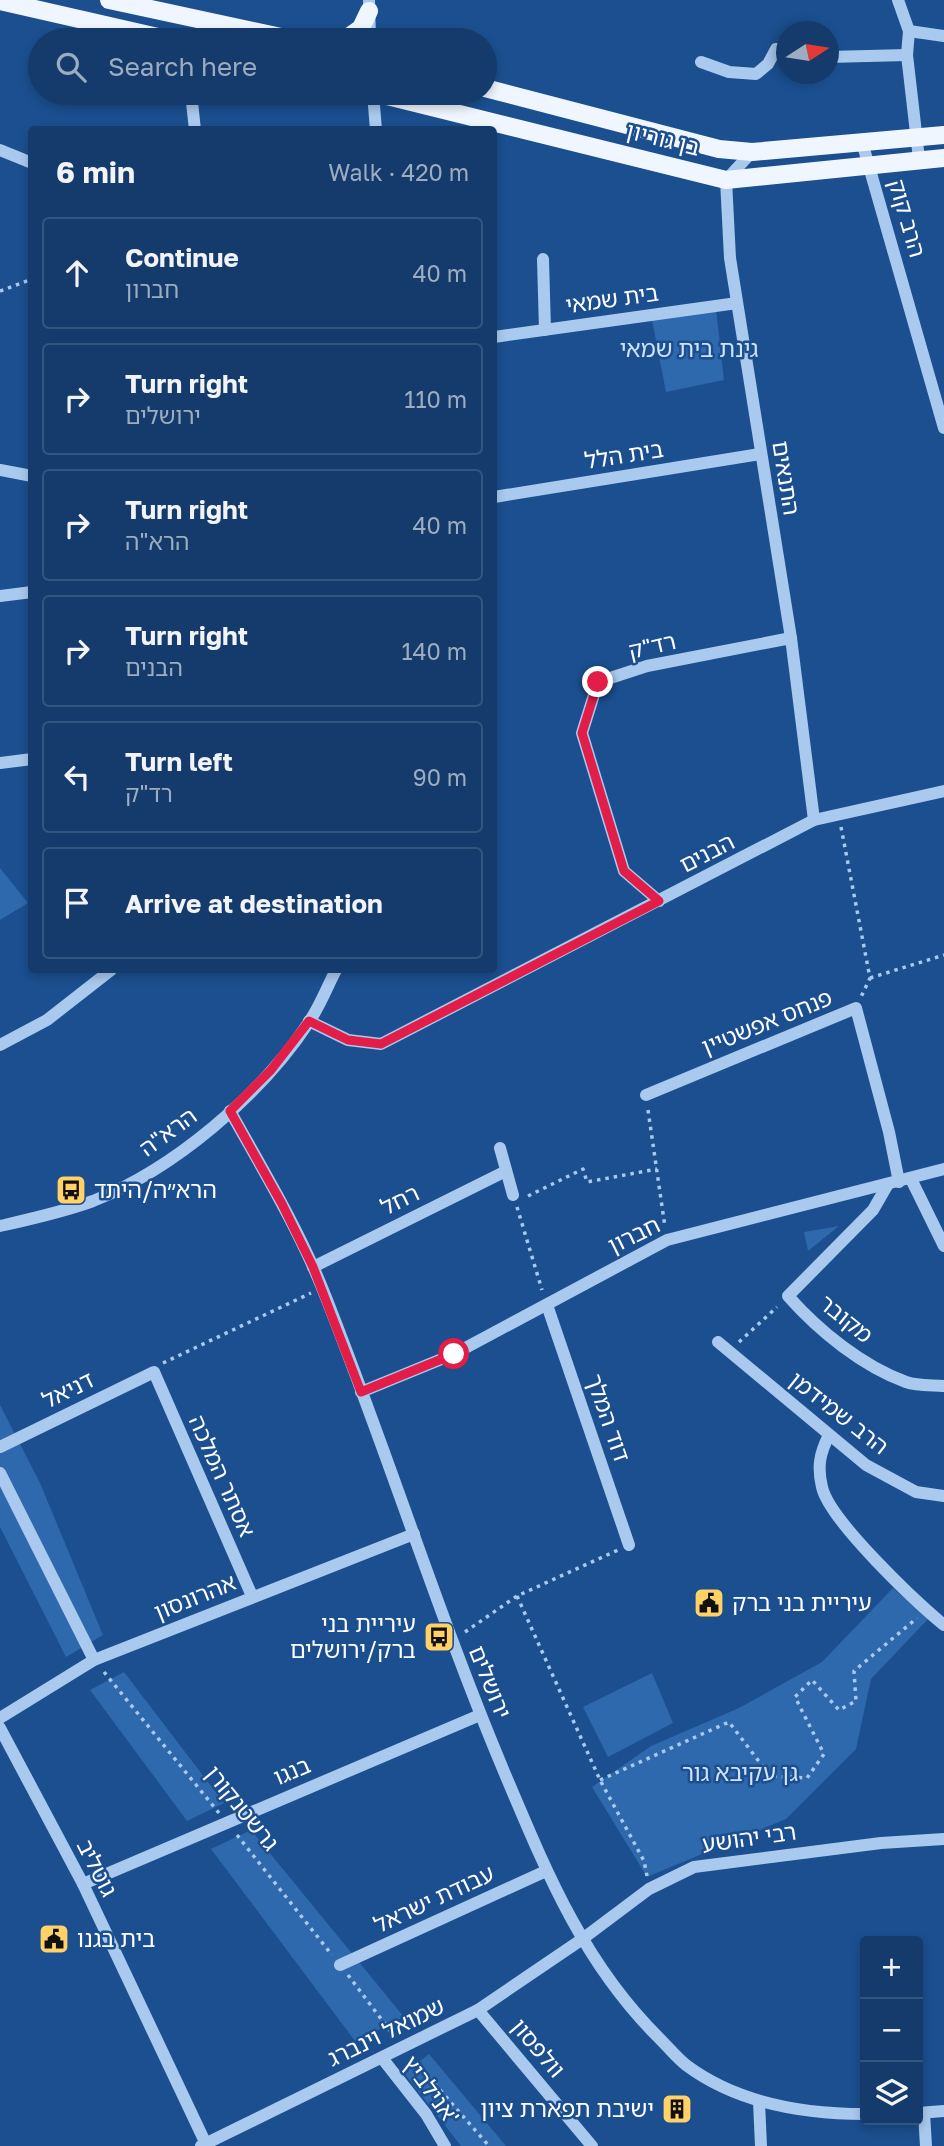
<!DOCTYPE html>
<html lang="en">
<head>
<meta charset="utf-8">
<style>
  body { margin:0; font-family:"Golos Text","Noto Sans Hebrew",sans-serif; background:#1d4271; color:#f1f3f6 }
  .controls { position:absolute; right:21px; bottom:21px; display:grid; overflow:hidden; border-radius:7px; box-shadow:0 4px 10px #0003 }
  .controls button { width:63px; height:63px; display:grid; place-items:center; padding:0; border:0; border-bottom:2px solid #33557e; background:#143b6b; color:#f1f3f6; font:35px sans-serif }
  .compass { position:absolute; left:776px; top:21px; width:63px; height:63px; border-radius:50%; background:#143b6b; box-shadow:0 4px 10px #0003; rotate:78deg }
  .stop { position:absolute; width:21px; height:21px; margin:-16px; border:5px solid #e11d48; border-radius:50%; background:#fff }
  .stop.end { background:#e11d48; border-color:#fff; box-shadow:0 2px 7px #0008 }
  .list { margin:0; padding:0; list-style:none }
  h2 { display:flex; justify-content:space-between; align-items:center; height:91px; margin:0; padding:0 28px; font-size:30px }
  h2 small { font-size:23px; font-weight:400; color:#9dadc1 }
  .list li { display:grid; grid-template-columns:46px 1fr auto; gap:21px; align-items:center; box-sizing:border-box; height:112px; margin:0 14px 14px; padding:0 14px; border:2px solid #33557e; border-radius:7px }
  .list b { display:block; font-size:26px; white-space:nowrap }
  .list p { margin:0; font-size:23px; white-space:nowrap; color:#9dadc1 }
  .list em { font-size:23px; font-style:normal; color:#9dadc1 }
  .icon { flex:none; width:38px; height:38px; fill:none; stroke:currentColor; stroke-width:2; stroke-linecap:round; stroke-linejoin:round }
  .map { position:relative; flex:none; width:944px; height:2146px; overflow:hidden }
  .search { position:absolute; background:#143b6b; box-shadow:0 4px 10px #0003; left:28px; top:28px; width:469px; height:77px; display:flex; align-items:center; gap:18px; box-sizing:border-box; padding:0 24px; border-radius:38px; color:#9dadc1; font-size:26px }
  .panel { position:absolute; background:#143b6b; box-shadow:0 4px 10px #0003; left:28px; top:126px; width:469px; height:847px; border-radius:7px }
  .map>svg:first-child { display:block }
  .green { fill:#2e69ad }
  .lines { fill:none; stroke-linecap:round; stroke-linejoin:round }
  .path { stroke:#a9c9ee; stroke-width:3.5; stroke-dasharray:3.5 5; stroke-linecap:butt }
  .minor { stroke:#a9c9ee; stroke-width:12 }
  .major { stroke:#f0f6ff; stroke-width:18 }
  .route { stroke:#e11d48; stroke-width:9 }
  .labels { text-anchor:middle; stroke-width:5; stroke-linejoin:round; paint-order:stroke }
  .street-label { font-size:23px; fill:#fff; stroke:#1b4f8f }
  .park-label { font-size:23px; fill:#cfe3fa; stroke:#1b4f8f }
  .poi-label { font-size:23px; fill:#fff; stroke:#1b4f8f; text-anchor:start }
</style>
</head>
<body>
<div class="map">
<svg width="944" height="2146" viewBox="0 0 944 2146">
  <rect width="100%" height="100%" fill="#1b4f8f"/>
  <!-- green -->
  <g class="green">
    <path d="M 716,309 L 724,380 L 666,392 L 652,320 Z"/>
    <path d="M 0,868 L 28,903 L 0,920 Z"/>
    <path d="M 839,1226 L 808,1251 L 804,1232 Z"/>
    <path d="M 0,1405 L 40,1483 L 103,1635 L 66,1657 L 0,1527 Z"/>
    <path d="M 893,1588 L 928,1619 L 871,1679 L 856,1749 L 786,1819 L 647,1877 L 592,1787 L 651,1746 L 739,1708 L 822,1662 Z"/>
    <path d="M 124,1672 L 224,1803 L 187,1821 L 90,1690 Z"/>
    <path d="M 652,1673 L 673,1723 L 608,1757 L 583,1707 Z"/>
    <path d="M 251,1830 L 404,2017 L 355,2041 L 211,1849 Z"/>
    <path d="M 429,2054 L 506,2146 L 461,2146 L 404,2073 Z"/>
  </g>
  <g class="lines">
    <!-- path -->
    <g class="path">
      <path d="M 0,291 L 32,279"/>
      <path d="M 841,827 L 870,978 L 861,997"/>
      <path d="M 870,978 L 944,955"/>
      <path d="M 648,1110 L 665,1227"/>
      <path d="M 528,1196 L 583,1169 L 587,1182 L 657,1169"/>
      <path d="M 517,1207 L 542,1290"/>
      <path d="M 739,1342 L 777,1307"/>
      <path d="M 163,1363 L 311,1293"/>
      <path d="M 517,1596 L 600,1780 L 644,1861 L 647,1876"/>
      <path d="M 465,1632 L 517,1596 L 618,1550"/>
      <path d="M 104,1672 L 219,1813"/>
      <path d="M 600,1780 L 729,1722 L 770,1776 L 807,1778 L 824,1754 L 795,1697 L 812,1680 L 839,1710 L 856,1701 L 854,1671 L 917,1618"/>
      <path d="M 237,1835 L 332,1955"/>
      <path d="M 348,1975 L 394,2036"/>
      <path d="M 412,2058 L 489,2146"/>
    </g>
    <!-- minor -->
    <g class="minor">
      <path d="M 369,0 L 370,40"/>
      <path d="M 898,0 L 909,31 L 907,55 L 919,159"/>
      <path d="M 909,31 L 944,36"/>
      <path d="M 828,57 L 907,55"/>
      <path d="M 701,62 L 729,72 L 756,74 L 768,64 L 776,49 L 786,51"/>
      <path d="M 191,93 L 195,130"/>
      <path d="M 373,93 L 376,130"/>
      <path d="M 862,142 L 944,428"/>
      <path d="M 0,150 L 32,163"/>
      <path d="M 752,152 L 726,180 L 730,258 L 791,638 L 814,820"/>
      <path d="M 543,259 L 545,330"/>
      <path d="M 494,337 L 737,303"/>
      <path d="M 0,470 L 32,476"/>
      <path d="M 494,497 L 760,454"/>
      <path d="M 0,596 L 32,592"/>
      <path d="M 0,763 L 32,759"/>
      <path d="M 659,901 L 624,871 L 582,733 L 598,682 L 647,666 L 791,638"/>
      <path d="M 309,1021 L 348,1040 L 381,1044 L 814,820 L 944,791"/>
      <path d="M 0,1045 L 47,1020 L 111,970"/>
      <path d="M 646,1095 L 856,1008 L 889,1132 L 899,1182"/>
      <path d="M 230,1111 C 263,1170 298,1228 323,1290 C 387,1450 438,1615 505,1774 C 546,1871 583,1963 659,2038 C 668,2047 677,2058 686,2065 C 738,2104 803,2114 865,2114"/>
      <path d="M 500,1148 L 513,1195"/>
      <path d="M 911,1179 L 944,1246"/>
      <path d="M 888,1184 L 873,1210 L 788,1296 C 819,1331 862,1366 906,1382 C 917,1386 932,1385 944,1386"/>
      <path d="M 0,1226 C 31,1219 63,1212 93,1201 C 174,1169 261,1095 309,1022 C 320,1006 327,987 336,970"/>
      <path d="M 313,1267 L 506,1171"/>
      <path d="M 547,1305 L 629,1545"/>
      <path d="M 718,1342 L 866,1465 L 916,1492 L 944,1496"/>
      <path d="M 361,1392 L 454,1354 L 667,1240 L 944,1169"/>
      <path d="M 829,1435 C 820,1453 817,1466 822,1487 C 829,1520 916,1602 944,1625"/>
      <path d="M 0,1447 L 154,1372 L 252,1596"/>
      <path d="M 0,1473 L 94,1660"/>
      <path d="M 0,1718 L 94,1660 L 414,1534"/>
      <path d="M 0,1728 L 83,1884 L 206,2144"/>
      <path d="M 83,1884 L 480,1715"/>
      <path d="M 340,1965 L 546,1871"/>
      <path d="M 478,2010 L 592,2146"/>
      <path d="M 382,2058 L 426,2114 L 445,2146"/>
      <path d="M 759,2102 L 761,2146"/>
      <path d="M 918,2113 L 944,2111"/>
      <path d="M 924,2113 L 926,2146"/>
      <path d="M 201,2146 L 478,2010 L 581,1940 L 649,1889 L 694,1867 L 881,1843 L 944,1839"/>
    </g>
    <!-- major -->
    <g class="major">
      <path d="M 109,0 L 295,40"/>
      <path d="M 0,1 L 171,40"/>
      <path d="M 344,40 L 361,28 L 369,11"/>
      <path d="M 485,88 L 719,149 L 752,152 L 944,135"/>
      <path d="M 375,93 L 726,180 L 944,158"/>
    </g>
  </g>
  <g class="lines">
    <!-- route -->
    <path class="route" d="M 454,1354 L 361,1392 L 313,1267 L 282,1204 L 230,1111 L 271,1070 L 309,1021 L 348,1040 L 381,1044 L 659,901 L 624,871 L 582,733 L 598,682"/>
  </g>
  <!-- icons -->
  <defs>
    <g id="bus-square" transform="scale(1.575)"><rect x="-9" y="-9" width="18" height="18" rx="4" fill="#ffd166" stroke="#1b4f8f"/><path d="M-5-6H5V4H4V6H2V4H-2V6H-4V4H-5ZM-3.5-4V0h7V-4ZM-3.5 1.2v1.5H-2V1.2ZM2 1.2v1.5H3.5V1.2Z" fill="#111"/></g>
    <g id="civic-square" transform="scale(1.575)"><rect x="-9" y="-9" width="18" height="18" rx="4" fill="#ffd166" stroke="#1b4f8f"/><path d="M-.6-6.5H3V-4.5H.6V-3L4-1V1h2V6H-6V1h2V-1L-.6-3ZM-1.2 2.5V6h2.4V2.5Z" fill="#111"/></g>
    <g id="building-square" transform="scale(1.575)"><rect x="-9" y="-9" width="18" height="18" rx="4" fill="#ffd166" stroke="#1b4f8f"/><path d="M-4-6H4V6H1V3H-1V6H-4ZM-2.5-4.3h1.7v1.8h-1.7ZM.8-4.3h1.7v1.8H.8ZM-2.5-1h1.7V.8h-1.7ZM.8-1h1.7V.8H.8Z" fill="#111"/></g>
  </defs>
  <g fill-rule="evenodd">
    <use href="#bus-square" x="71" y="1190"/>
    <use href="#civic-square" x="709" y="1603"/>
    <use href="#bus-square" x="439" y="1637"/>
    <use href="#civic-square" x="54" y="1939"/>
    <use href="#building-square" x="677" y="2109"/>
  </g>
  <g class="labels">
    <!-- street labels -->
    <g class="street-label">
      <text transform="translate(663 139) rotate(14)" y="8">בן גוריון</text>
      <text transform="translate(907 218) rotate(74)" y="8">הרב קוק</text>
      <text transform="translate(612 299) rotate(-8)" y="8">בית שמאי</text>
      <text transform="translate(624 455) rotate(-9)" y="8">בית הלל</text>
      <text transform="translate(786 478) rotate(81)" y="8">התנאים</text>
      <text transform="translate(652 646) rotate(-13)" y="8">רד"ק</text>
      <text transform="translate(707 853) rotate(-27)" y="8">הבנים</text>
      <text transform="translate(767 1022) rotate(-22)" y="8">פנחס אפשטיין</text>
      <text transform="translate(168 1132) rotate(-36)" y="8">הרא"ה</text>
      <text transform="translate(400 1200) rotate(-26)" y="8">רחל</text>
      <text transform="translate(634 1235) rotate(-26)" y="8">חברון</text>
      <text transform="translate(846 1319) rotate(39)" y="8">מקובר</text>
      <text transform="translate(68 1390) rotate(-26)" y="8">דניאל</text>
      <text transform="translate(839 1413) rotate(38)" y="8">הרב שמידמן</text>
      <text transform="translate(608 1418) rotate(71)" y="8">דוד המלך</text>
      <text transform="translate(222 1476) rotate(66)" y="8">אסתר המלכה</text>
      <text transform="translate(195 1597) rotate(-22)" y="8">אהרונסון</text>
      <text transform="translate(490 1682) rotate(68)" y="8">ירושלים</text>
      <text transform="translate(292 1771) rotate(-23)" y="8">בנגו</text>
      <text transform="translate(242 1808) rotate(51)" y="8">גרשטנקורן</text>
      <text transform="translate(749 1838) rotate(-8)" y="8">רבי יהושע</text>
      <text transform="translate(97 1868) rotate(63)" y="8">גוטליב</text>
      <text transform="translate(434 1899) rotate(-25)" y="8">עבודת ישראל</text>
      <text transform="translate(386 2032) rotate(-26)" y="8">שמואל וינברג</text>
      <text transform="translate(538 2048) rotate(50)" y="8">וולפסון</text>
      <text transform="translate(431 2090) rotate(54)" y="8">אנילביץ'</text>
    </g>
    <!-- park labels -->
    <g class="park-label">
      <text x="689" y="357">גינת בית שמאי</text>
      <text x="740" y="1781">גן עקיבא גור</text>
    </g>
    <!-- poi labels -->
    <g class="poi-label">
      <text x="94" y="1198">הרא״ה/היתד</text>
      <text x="732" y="1611">עיריית בני ברק</text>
      <text x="416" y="1632" text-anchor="end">עיריית בני<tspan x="416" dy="26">ברק/ירושלים</tspan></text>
      <text x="77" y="1947">בית בגנו</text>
      <text x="654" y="2117" text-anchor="end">ישיבת תפארת ציון</text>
    </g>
  </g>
</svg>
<div class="controls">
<button>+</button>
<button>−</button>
<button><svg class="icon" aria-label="layers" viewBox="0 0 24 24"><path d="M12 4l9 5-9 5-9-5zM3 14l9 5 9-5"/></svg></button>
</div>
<svg class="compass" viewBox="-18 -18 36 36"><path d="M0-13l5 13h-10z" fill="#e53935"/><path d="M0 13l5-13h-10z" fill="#9dadc1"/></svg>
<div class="stop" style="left:454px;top:1354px"></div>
<div class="stop end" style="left:598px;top:682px"></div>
<div class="search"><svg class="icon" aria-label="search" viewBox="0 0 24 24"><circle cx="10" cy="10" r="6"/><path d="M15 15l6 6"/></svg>Search here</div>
<section class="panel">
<h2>6 min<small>Walk · 420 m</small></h2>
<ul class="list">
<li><svg class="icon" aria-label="ahead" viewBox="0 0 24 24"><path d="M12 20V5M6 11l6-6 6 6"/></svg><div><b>Continue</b><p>חברון</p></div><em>40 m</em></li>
<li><svg class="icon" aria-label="right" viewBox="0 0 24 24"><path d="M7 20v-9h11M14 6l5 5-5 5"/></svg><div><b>Turn right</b><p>ירושלים</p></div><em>110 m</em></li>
<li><svg class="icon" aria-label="right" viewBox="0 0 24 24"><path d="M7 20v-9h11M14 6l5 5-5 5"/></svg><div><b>Turn right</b><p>הרא&quot;ה</p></div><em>40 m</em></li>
<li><svg class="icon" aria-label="right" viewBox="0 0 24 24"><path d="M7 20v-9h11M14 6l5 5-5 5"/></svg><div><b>Turn right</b><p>הבנים</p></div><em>140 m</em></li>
<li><svg class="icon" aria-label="left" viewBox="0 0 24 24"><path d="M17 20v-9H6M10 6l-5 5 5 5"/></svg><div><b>Turn left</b><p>רד&quot;ק</p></div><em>90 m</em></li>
<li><svg class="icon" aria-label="arrive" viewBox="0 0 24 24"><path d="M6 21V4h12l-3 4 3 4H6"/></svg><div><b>Arrive at destination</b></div></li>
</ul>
</section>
</div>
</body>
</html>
